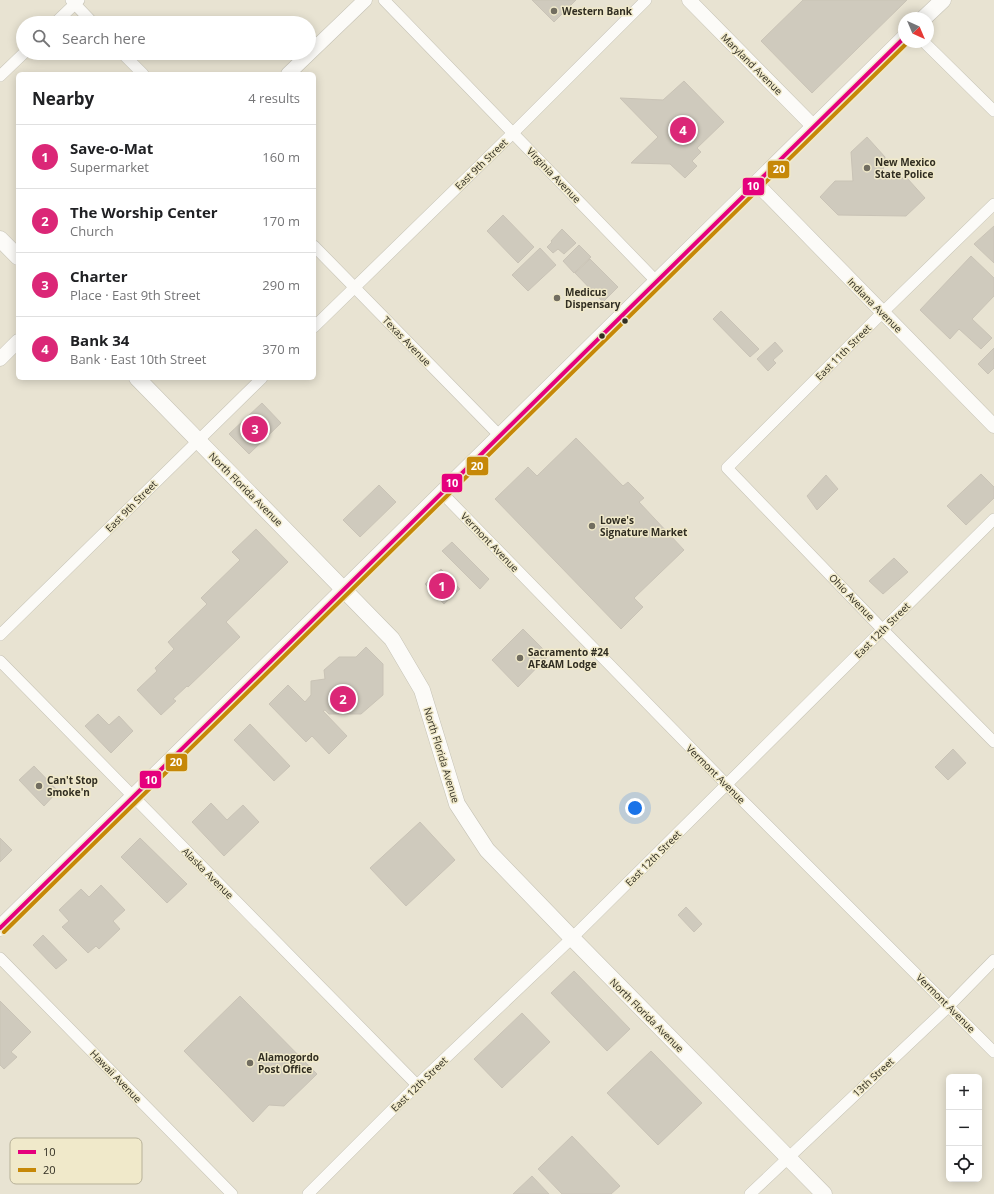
<!DOCTYPE html>
<html lang="en">
<head>
<meta charset="utf-8">
<style>
  body { margin:0; font-family:"Open Sans",sans-serif; background:#f2f2f2; color:#202124 }
  .controls { position:absolute; right:12px; bottom:12px; display:grid; overflow:hidden; border-radius:6px; box-shadow:0 2px 10px #0003 }
  .controls button { width:36px; height:36px; display:grid; place-items:center; padding:0; border:0; border-bottom:1px solid #e0e0e0; background:#fff; color:#202124; font:20px sans-serif }
  .compass { position:absolute; left:898px; top:12px; width:36px; height:36px; border-radius:50%; background:#fff; box-shadow:0 2px 10px #0003; rotate:136deg }
  .you { position:absolute; left:635px; top:808px; width:14px; height:14px; margin:-10px; border:3px solid #fff; border-radius:50%; background:#1a73e8; box-shadow:0 0 0 6px #1a73e833 }
  .badge { display:grid; place-items:center; width:26px; height:26px; border-radius:50%; background:#db2777; color:#fff; font-size:13px; font-weight:700 }
  .pin { position:absolute; translate:-50% -50%; border:2px solid #fff; box-shadow:0 1px 4px #0006 }
  .list { margin:0; padding:0; list-style:none }
  h2 { display:flex; justify-content:space-between; align-items:center; height:52px; margin:0; padding:0 16px; font-size:17px }
  h2 small { font-size:13px; font-weight:400; color:#757577 }
  .list li { display:grid; grid-template-columns:26px 1fr auto; gap:12px; align-items:center; box-sizing:border-box; height:64px; padding:0 16px; border-top:1px solid #e0e0e0 }
  .list b { display:block; font-size:15px; white-space:nowrap }
  .list p { margin:0; font-size:13px; white-space:nowrap; color:#757577 }
  .list em { font-size:13px; font-style:normal; color:#757577 }
  .icon { flex:none; width:22px; height:22px; fill:none; stroke:currentColor; stroke-width:2; stroke-linecap:round; stroke-linejoin:round }
  .map { position:relative; flex:none; width:994px; height:1194px; overflow:hidden }
  .search { position:absolute; background:#fff; box-shadow:0 2px 10px #0003; left:16px; top:16px; width:300px; height:44px; display:flex; align-items:center; gap:10px; box-sizing:border-box; padding:0 14px; border-radius:22px; color:#757577; font-size:15px }
  .panel { position:absolute; background:#fff; box-shadow:0 2px 10px #0003; left:16px; top:72px; width:300px; height:308px; border-radius:6px }
  .map>svg:first-child { display:block }
  .building { fill:#cfcabd; stroke:#c9c3b6 }
  .lines { fill:none; stroke-linecap:round; stroke-linejoin:round }
  .minor-casing { stroke:#c5c2b5; stroke-width:12 }
  .tertiary-casing { stroke:#c5c2b5; stroke-width:15 }
  .secondary-casing { stroke:#c5c2b5; stroke-width:17 }
  .minor { stroke:#fcfbf8; stroke-width:11 }
  .tertiary { stroke:#fcfbf8; stroke-width:14 }
  .secondary { stroke:#fcfbf8; stroke-width:16 }
  .bus-1-casing { stroke:#f0e9ca; stroke-width:7 }
  .bus-2-casing { stroke:#f0e9ca; stroke-width:7 }
  .bus-1 { stroke:#e5007d; stroke-width:4 }
  .bus-2 { stroke:#c68808; stroke-width:4 }
  .poi-dot { fill:#716d60; stroke:#f0e9ca; stroke-width:1.5 }
  .bus-dot { fill:#312e22; stroke:#f0e9ca; stroke-width:1.5 }
  .labels { text-anchor:middle; stroke-width:3; stroke-linejoin:round; paint-order:stroke }
  .poi-label { font-size:10px; font-weight:bold; fill:#312e22; stroke:#f0e9ca; text-anchor:start }
  .street-label { font-size:10px; fill:#312e22; stroke:#f0e9ca }
  .key { fill:#f0e9ca; stroke:#b7b198; stroke-width:1 }
  .key-label { font-size:11px; fill:#312e22 }
  .line-badge { stroke:#f0e9ca; stroke-width:1.5 }
  .badge-label { font-size:11px; text-anchor:middle; font-weight:bold; fill:#fff }
</style>
</head>
<body>
<div class="map">
<svg width="994" height="1194" viewBox="0 0 994 1194">
  <rect width="100%" height="100%" fill="#e8e3d2"/>
  <!-- building -->
  <g class="building">
    <path d="M 532,0 L 576,0 L 554,22 Z"/>
    <path d="M 803,0 L 907,0 L 812,93 L 761,41 Z"/>
    <path d="M 684,81 L 724,122 L 697,148 L 701,152 L 692,161 L 697,166 L 685,178 L 670,164 L 631,163 L 658,137 L 620,98 L 663,100 Z"/>
    <path d="M 867,137 L 885,157 L 882,179 L 907,178 L 925,198 L 906,216 L 838,215 L 820,197 L 835,181 L 853,181 L 851,152 Z"/>
    <path d="M 503,215 L 534,247 L 518,263 L 487,231 Z"/>
    <path d="M 994,226 L 994,263 L 974,244 Z"/>
    <path d="M 562,229 L 576,243 L 564,254 L 558,249 L 553,253 L 547,247 L 552,242 L 551,241 Z"/>
    <path d="M 579,245 L 591,257 L 574,273 L 563,261 Z"/>
    <path d="M 540,248 L 556,265 L 528,291 L 512,275 Z"/>
    <path d="M 971,256 L 994,278 L 994,296 L 972,319 L 992,338 L 981,349 L 959,329 L 950,339 L 920,310 Z"/>
    <path d="M 590,259 L 618,287 L 603,302 L 575,273 Z"/>
    <path d="M 721,311 L 759,349 L 750,357 L 713,319 Z"/>
    <path d="M 775,342 L 783,351 L 773,360 L 776,363 L 768,371 L 757,359 Z"/>
    <path d="M 994,348 L 994,368 L 988,374 L 978,364 Z"/>
    <path d="M 262,403 L 281,423 L 249,454 L 229,434 Z"/>
    <path d="M 576,438 L 623,486 L 628,482 L 644,498 L 639,502 L 684,550 L 634,598 L 643,607 L 621,629 L 495,499 L 528,467 L 537,476 Z"/>
    <path d="M 981,474 L 994,487 L 994,498 L 966,525 L 947,506 Z"/>
    <path d="M 826,475 L 838,489 L 817,510 L 807,496 Z"/>
    <path d="M 379,485 L 396,502 L 360,537 L 343,520 Z"/>
    <path d="M 256,529 L 288,562 L 226,622 L 240,637 L 188,687 L 187,686 L 173,699 L 176,701 L 161,715 L 137,690 L 157,671 L 155,668 L 174,649 L 168,642 L 207,604 L 201,598 L 240,560 L 232,552 Z"/>
    <path d="M 452,542 L 489,579 L 480,589 L 442,551 Z"/>
    <path d="M 894,558 L 908,572 L 883,594 L 869,581 Z"/>
    <path d="M 441,569 L 460,589 L 444,604 L 425,584 Z"/>
    <path d="M 523,629 L 549,655 L 518,687 L 492,660 Z"/>
    <path d="M 366,647 L 383,664 L 383,695 L 361,714 L 329,714 L 325,710 L 323,711 L 347,736 L 329,754 L 312,736 L 306,742 L 269,704 L 288,685 L 305,702 L 311,695 L 311,681 L 325,679 L 324,670 L 339,657 L 356,657 Z"/>
    <path d="M 98,714 L 109,725 L 119,716 L 133,731 L 111,753 L 85,726 Z"/>
    <path d="M 250,724 L 290,766 L 274,781 L 234,740 Z"/>
    <path d="M 953,749 L 966,763 L 948,780 L 935,767 Z"/>
    <path d="M 34,766 L 58,791 L 44,806 L 19,780 Z"/>
    <path d="M 211,803 L 227,820 L 243,805 L 259,822 L 224,856 L 192,822 Z"/>
    <path d="M 420,822 L 455,860 L 406,906 L 370,868 Z"/>
    <path d="M 0,838 L 12,850 L 0,862 Z"/>
    <path d="M 140,838 L 187,884 L 167,903 L 121,857 Z"/>
    <path d="M 101,885 L 125,910 L 113,921 L 120,929 L 99,949 L 96,946 L 88,953 L 62,927 L 69,921 L 59,910 L 81,889 L 89,897 Z"/>
    <path d="M 686,907 L 702,924 L 694,932 L 678,915 Z"/>
    <path d="M 43,935 L 67,960 L 56,969 L 33,945 Z"/>
    <path d="M 574,971 L 630,1029 L 607,1051 L 551,993 Z"/>
    <path d="M 240,996 L 317,1074 L 284,1106 L 269,1105 L 253,1122 L 184,1051 Z"/>
    <path d="M 0,1001 L 31,1032 L 11,1052 L 17,1057 L 4,1069 L 0,1065 Z"/>
    <path d="M 522,1013 L 550,1042 L 502,1088 L 474,1059 Z"/>
    <path d="M 651,1051 L 702,1103 L 658,1145 L 607,1093 Z"/>
    <path d="M 572,1136 L 620,1186 L 611,1194 L 562,1194 L 538,1169 Z"/>
    <path d="M 532,1176 L 549,1194 L 513,1194 Z"/>
  </g>
  <g class="lines">
    <!-- minor casing -->
    <g class="minor-casing">
      <g id="minor">
        <path d="M 71,0 L 93,23"/>
        <path d="M 384,0 L 657,282"/>
        <path d="M 55,23 L 79,0"/>
        <path d="M 924,42 L 994,111"/>
        <path d="M 122,53 L 143,74"/>
        <path d="M 0,76 L 24,53"/>
        <path d="M 994,204 L 883,312 L 727,468 L 882,629 L 994,742"/>
        <path d="M 314,246 L 500,436"/>
        <path d="M 314,327 L 513,133 L 646,0"/>
        <path d="M 442,493 L 727,785 L 994,1052"/>
        <path d="M 0,635 L 262,378"/>
        <path d="M 0,661 L 417,1085"/>
        <path d="M 0,958 L 232,1194"/>
        <path d="M 308,1194 L 417,1085 L 572,938 L 994,519"/>
        <path d="M 750,1194 L 949,1006 L 994,960"/>
      </g>
    </g>
    <!-- tertiary casing -->
    <g class="tertiary-casing">
      <g id="tertiary">
        <path d="M 689,0 L 814,127"/>
        <path d="M 288,74 L 365,0"/>
        <path d="M 757,184 L 994,426"/>
        <path d="M 0,359 L 18,341"/>
      </g>
    </g>
    <!-- secondary casing -->
    <g class="secondary-casing">
      <g id="secondary">
        <path d="M 924,18 L 943,0"/>
        <path d="M 0,239 L 18,257"/>
        <path d="M 137,378 L 392,639 L 422,690 L 457,804 L 487,850 L 572,938 L 824,1194"/>
        <path d="M 0,928 L 904,38"/>
      </g>
    </g>
    <!-- minor -->
    <use href="#minor" class="minor"/>
    <!-- tertiary -->
    <use href="#tertiary" class="tertiary"/>
    <!-- secondary -->
    <use href="#secondary" class="secondary"/>
    <!-- bus-1 casing -->
    <g class="bus-1-casing">
      <path id="bus-1" d="M 0,928 L 904,38"/>
    </g>
    <!-- bus-2 casing -->
    <g class="bus-2-casing">
      <path id="bus-2" d="M 4,932 L 908,42"/>
    </g>
    <!-- bus-1 -->
    <use href="#bus-1" class="bus-1"/>
    <!-- bus-2 -->
    <use href="#bus-2" class="bus-2"/>
  </g>
  <!-- markers -->
  <g class="poi-dot">
    <circle cx="554" cy="11" r="4"/>
    <circle cx="867" cy="168" r="4"/>
    <circle cx="557" cy="298" r="4"/>
    <circle cx="592" cy="526" r="4"/>
    <circle cx="520" cy="658" r="4"/>
    <circle cx="39" cy="786" r="4"/>
    <circle cx="250" cy="1063" r="4"/>
  </g>
  <g class="bus-dot">
    <circle cx="625" cy="321" r="3.5"/>
    <circle cx="602" cy="336" r="3.5"/>
  </g>
  <g class="labels">
    <!-- poi labels -->
    <g class="poi-label">
      <text x="562" y="15">Western Bank</text>
      <text x="875" y="166">New Mexico<tspan x="875" dy="12">State Police</tspan></text>
      <text x="565" y="296">Medicus<tspan x="565" dy="12">Dispensary</tspan></text>
      <text x="600" y="524">Lowe's<tspan x="600" dy="12">Signature Market</tspan></text>
      <text x="528" y="656">Sacramento #24<tspan x="528" dy="12">AF&amp;AM Lodge</tspan></text>
      <text x="47" y="784">Can't Stop<tspan x="47" dy="12">Smoke'n</tspan></text>
      <text x="258" y="1061">Alamogordo<tspan x="258" dy="12">Post Office</tspan></text>
    </g>
    <!-- street labels -->
    <g class="street-label">
      <text transform="translate(752 64) rotate(45)" y="4">Maryland Avenue</text>
      <text transform="translate(481 164) rotate(-44)" y="4">East 9th Street</text>
      <text transform="translate(554 175) rotate(46)" y="4">Virginia Avenue</text>
      <text transform="translate(875 305) rotate(45)" y="4">Indiana Avenue</text>
      <text transform="translate(407 341) rotate(46)" y="4">Texas Avenue</text>
      <text transform="translate(843 352) rotate(-45)" y="4">East 11th Street</text>
      <text transform="translate(246 489) rotate(45)" y="4">North Florida Avenue</text>
      <text transform="translate(131 506) rotate(-45)" y="4">East 9th Street</text>
      <text transform="translate(490 542) rotate(46)" y="4">Vermont Avenue</text>
      <text transform="translate(852 597) rotate(46)" y="4">Ohio Avenue</text>
      <text transform="translate(882 630) rotate(-45)" y="4">East 12th Street</text>
      <text transform="translate(442 755) rotate(73)" y="4">North Florida Avenue</text>
      <text transform="translate(716 774) rotate(45)" y="4">Vermont Avenue</text>
      <text transform="translate(653 858) rotate(-45)" y="4">East 12th Street</text>
      <text transform="translate(208 873) rotate(45)" y="4">Alaska Avenue</text>
      <text transform="translate(946 1003) rotate(45)" y="4">Vermont Avenue</text>
      <text transform="translate(647 1015) rotate(45)" y="4">North Florida Avenue</text>
      <text transform="translate(116 1076) rotate(46)" y="4">Hawaii Avenue</text>
      <text transform="translate(873 1077) rotate(-43)" y="4">13th Street</text>
      <text transform="translate(419 1084) rotate(-44)" y="4">East 12th Street</text>
    </g>
  </g>
  <!-- legend -->
  <rect x="10" y="1138" width="132" height="46" rx="6" class="key"/>
  <rect x="18" y="1150" width="18" height="4" fill="#e5007d"/>
  <rect x="18" y="1168" width="18" height="4" fill="#c68808"/>
  <g class="key-label">
    <text x="43" y="1156">10</text>
    <text x="43" y="1174">20</text>
  </g>
  <g class="line-badge">
    <rect x="767" y="160" width="23" height="19" rx="4" fill="#c68808"/>
    <rect x="742" y="177" width="23" height="19" rx="4" fill="#e5007d"/>
    <rect x="466" y="456" width="23" height="20" rx="4" fill="#c68808"/>
    <rect x="441" y="473" width="22" height="20" rx="4" fill="#e5007d"/>
    <rect x="165" y="753" width="23" height="19" rx="4" fill="#c68808"/>
    <rect x="139" y="770" width="23" height="19" rx="4" fill="#e5007d"/>
  </g>
  <g class="badge-label">
    <text x="779" y="173">20</text>
    <text x="753" y="190">10</text>
    <text x="477" y="470">20</text>
    <text x="452" y="487">10</text>
    <text x="176" y="766">20</text>
    <text x="151" y="784">10</text>
  </g>
</svg>
<div class="controls">
<button>+</button>
<button>−</button>
<button><svg class="icon" aria-label="locate" viewBox="0 0 24 24"><circle cx="12" cy="12" r="6"/><path d="M12 2v4M12 18v4M2 12h4M18 12h4"/></svg></button>
</div>
<svg class="compass" viewBox="-18 -18 36 36"><path d="M0-13l5 13h-10z" fill="#e53935"/><path d="M0 13l5-13h-10z" fill="#757577"/></svg>
<div class="you"></div>
<div class="pin badge" style="left:442px;top:586px">1</div>
<div class="pin badge" style="left:343px;top:699px">2</div>
<div class="pin badge" style="left:255px;top:429px">3</div>
<div class="pin badge" style="left:683px;top:130px">4</div>
<div class="search"><svg class="icon" aria-label="search" viewBox="0 0 24 24"><circle cx="10" cy="10" r="6"/><path d="M15 15l6 6"/></svg>Search here</div>
<section class="panel">
<h2>Nearby<small>4 results</small></h2>
<ul class="list">
<li><span class="badge">1</span><div><b>Save-o-Mat</b><p>Supermarket</p></div><em>160 m</em></li>
<li><span class="badge">2</span><div><b>The Worship Center</b><p>Church</p></div><em>170 m</em></li>
<li><span class="badge">3</span><div><b>Charter</b><p>Place · East 9th Street</p></div><em>290 m</em></li>
<li><span class="badge">4</span><div><b>Bank 34</b><p>Bank · East 10th Street</p></div><em>370 m</em></li>
</ul>
</section>
</div>
</body>
</html>
